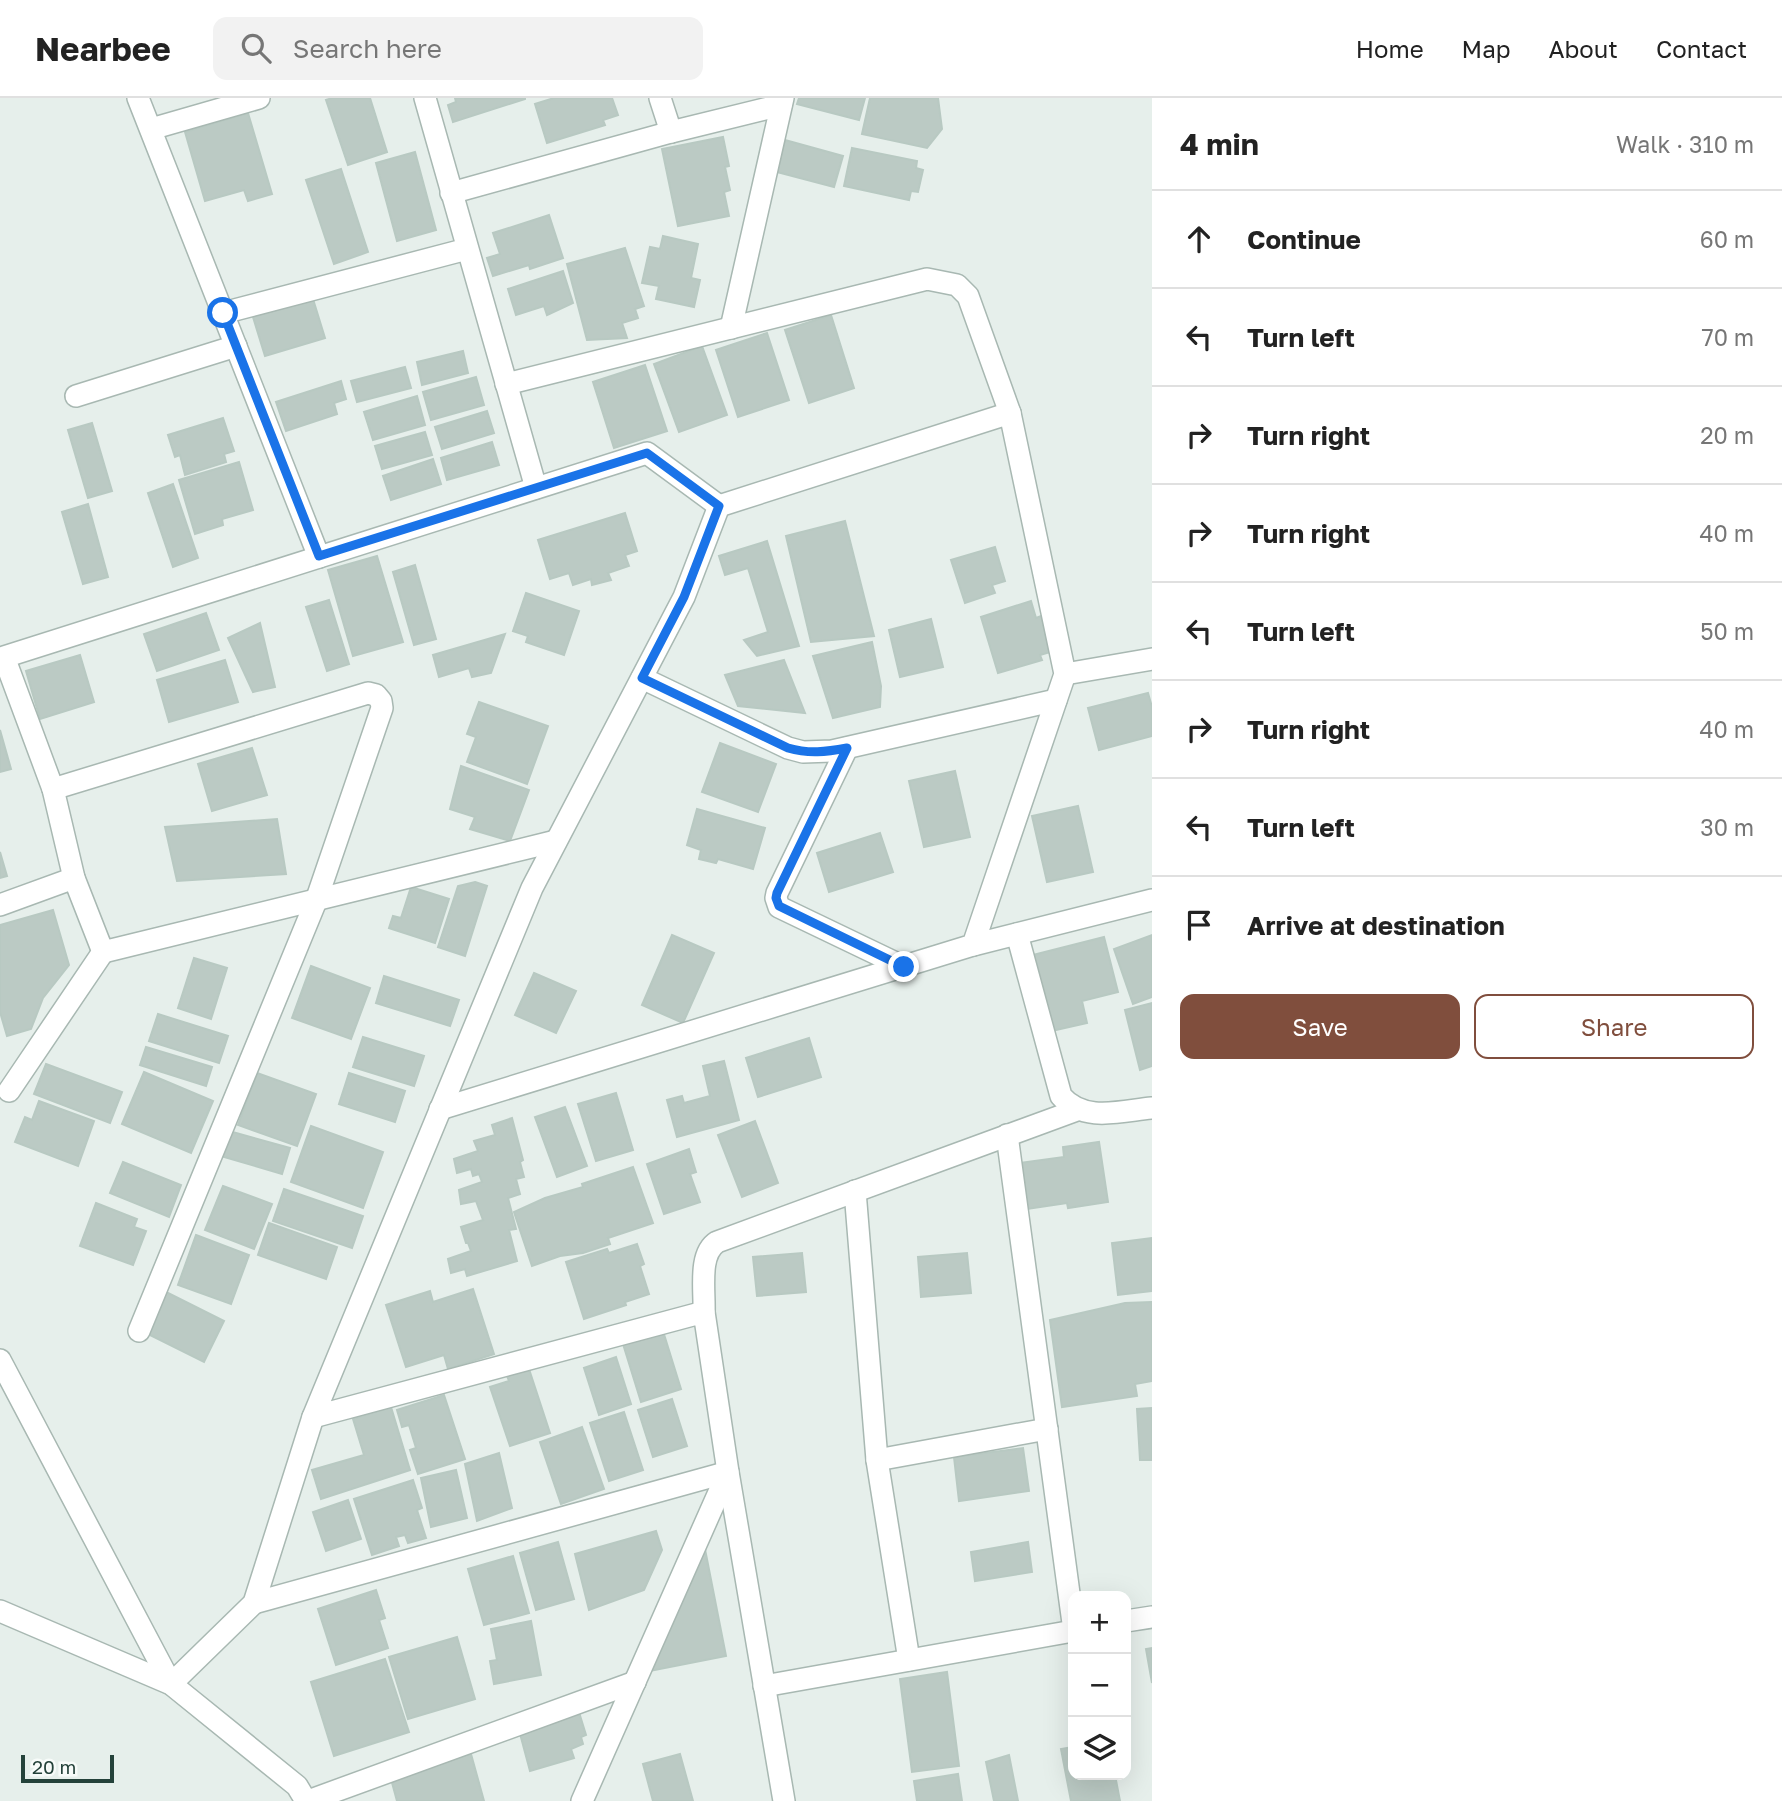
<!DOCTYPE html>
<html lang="en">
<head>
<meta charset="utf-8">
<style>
  body { margin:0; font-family:"Golos Text",sans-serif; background:#f2f2f2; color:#222 }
  .controls { position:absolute; right:21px; bottom:21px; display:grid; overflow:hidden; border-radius:14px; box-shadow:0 7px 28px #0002 }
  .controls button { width:63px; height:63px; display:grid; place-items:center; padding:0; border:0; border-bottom:2px solid #e0e0e0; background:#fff; color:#222; font:35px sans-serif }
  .scale { position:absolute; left:21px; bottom:18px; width:93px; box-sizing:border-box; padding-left:7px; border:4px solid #24423a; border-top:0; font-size:19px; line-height:24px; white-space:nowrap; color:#24423a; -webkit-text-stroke:5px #f7fbf9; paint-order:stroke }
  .stop { position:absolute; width:21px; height:21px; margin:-16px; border:5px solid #1a73e8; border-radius:50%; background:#fff }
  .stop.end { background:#1a73e8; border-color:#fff; box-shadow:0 2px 7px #0008 }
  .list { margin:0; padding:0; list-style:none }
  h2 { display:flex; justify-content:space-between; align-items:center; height:91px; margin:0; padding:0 28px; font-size:30px }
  h2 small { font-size:23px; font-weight:400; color:#767676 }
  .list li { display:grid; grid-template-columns:46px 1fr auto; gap:21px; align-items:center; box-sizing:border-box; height:98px; padding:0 28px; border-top:2px solid #e0e0e0 }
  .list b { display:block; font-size:26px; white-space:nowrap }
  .list em { font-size:23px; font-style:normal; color:#767676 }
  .actions { display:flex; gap:14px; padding:21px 28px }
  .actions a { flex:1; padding:16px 0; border:2px solid #804e3d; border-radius:14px; text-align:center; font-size:24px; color:#804e3d }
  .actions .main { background:#804e3d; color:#fff }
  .icon { flex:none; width:38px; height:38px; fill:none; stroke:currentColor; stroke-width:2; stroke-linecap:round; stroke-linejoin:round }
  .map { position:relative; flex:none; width:1152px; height:1703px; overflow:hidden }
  header { display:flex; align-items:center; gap:42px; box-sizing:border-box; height:98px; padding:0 35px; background:#fff; border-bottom:2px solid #e0e0e0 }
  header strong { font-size:33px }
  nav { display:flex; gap:38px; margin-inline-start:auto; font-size:24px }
  .search { width:490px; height:63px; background:#f2f2f2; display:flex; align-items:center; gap:18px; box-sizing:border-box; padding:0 24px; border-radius:14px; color:#767676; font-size:26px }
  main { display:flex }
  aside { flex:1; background:#fff }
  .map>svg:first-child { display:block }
  .building { fill:#bbcac4; stroke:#b8c9c2; stroke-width:2 }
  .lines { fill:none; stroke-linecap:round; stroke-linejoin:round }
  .minor-casing { stroke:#a8b8b2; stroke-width:24 }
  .tertiary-casing { stroke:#a8b8b2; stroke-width:24 }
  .minor { stroke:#fff; stroke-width:21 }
  .tertiary { stroke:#fff; stroke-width:21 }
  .route { stroke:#1a73e8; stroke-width:9 }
</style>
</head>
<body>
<header>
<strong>Nearbee</strong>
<div class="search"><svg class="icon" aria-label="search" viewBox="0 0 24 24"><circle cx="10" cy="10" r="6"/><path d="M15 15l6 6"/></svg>Search here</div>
<nav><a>Home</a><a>Map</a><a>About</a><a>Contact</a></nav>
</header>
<main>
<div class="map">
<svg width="1152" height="1703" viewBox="0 0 1152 1703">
  <rect width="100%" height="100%" fill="#e6efeb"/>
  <!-- building -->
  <g class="building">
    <path d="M 332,0 L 370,0 L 387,54 L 348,67 L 326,2 Z"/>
    <path d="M 455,0 L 525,0 L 525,1 L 453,24 L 448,7 L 456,4 Z"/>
    <path d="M 554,0 L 612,0 L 618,17 L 603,22 L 605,27 L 547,45 L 535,6 Z"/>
    <path d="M 799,0 L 865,0 L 859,22 L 797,6 Z"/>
    <path d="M 870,0 L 938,0 L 942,31 L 927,50 L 862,36 Z"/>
    <path d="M 248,15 L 272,96 L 248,103 L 244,92 L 205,103 L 185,34 Z"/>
    <path d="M 723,39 L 729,68 L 725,69 L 730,92 L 724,94 L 729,118 L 678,128 L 662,51 Z"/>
    <path d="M 785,42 L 843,58 L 834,89 L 777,74 Z"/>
    <path d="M 852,50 L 917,63 L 916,70 L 923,72 L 918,94 L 911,93 L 909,102 L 844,88 Z"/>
    <path d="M 415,54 L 436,132 L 397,143 L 376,65 Z"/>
    <path d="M 341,71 L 368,154 L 334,166 L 306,82 Z"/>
    <path d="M 549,117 L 563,160 L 530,171 L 529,167 L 493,178 L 487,160 L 500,156 L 493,135 Z"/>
    <path d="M 663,138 L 698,146 L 691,180 L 700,182 L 694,209 L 656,201 L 659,188 L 642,185 L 650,149 L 660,151 Z"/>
    <path d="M 625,150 L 644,208 L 635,211 L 638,220 L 622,225 L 627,240 L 587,242 L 567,166 Z"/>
    <path d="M 563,173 L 573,205 L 547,217 L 544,208 L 516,217 L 508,191 Z"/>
    <path d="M 313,201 L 325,240 L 265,258 L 253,219 Z"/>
    <path d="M 831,217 L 854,290 L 809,305 L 785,232 Z"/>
    <path d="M 767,235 L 789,302 L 738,319 L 716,252 Z"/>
    <path d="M 702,248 L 727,317 L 679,334 L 654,266 Z"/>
    <path d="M 463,253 L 468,275 L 422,287 L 417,264 Z"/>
    <path d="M 645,267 L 667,333 L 614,350 L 593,284 Z"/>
    <path d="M 405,269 L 411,290 L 357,304 L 351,283 Z"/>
    <path d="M 476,279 L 484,307 L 431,322 L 423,294 Z"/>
    <path d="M 341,283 L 346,301 L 334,305 L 337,316 L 286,333 L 276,304 Z"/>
    <path d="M 417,298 L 425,327 L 373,342 L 364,314 Z"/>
    <path d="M 487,313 L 494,335 L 442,351 L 435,329 Z"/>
    <path d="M 223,320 L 234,353 L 224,356 L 226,364 L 185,377 L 180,357 L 175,359 L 168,337 Z"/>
    <path d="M 92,325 L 112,393 L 88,400 L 68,332 Z"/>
    <path d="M 425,334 L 432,357 L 382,371 L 375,348 Z"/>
    <path d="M 492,344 L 499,367 L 447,382 L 441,360 Z"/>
    <path d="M 433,361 L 441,386 L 391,402 L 383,378 Z"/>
    <path d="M 239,364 L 253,412 L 222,421 L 223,427 L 195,436 L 179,382 Z"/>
    <path d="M 173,386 L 198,460 L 173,469 L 148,395 Z"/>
    <path d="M 88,406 L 108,479 L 83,486 L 62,414 Z"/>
    <path d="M 625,415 L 637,453 L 625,457 L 629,468 L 608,475 L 611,482 L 592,487 L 591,481 L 573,487 L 569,475 L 550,481 L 538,442 Z"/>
    <path d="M 845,423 L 874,538 L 811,544 L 786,438 Z"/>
    <path d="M 767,443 L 799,548 L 757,558 L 744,542 L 768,534 L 748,470 L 725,477 L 719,458 Z"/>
    <path d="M 995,449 L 1005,483 L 992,487 L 995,495 L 965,505 L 951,462 Z"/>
    <path d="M 377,458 L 403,544 L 353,558 L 328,472 Z"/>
    <path d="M 415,467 L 436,541 L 414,547 L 393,474 Z"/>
    <path d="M 526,495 L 579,513 L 564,557 L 526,544 L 528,538 L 513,533 Z"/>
    <path d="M 329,502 L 349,566 L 327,573 L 306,509 Z"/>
    <path d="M 1031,503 L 1036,520 L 1041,518 L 1050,554 L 1040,557 L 1042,562 L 998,575 L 981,519 Z"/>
    <path d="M 206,515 L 219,552 L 157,573 L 144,536 Z"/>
    <path d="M 931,521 L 943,569 L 900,579 L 889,532 Z"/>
    <path d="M 260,525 L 275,589 L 253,594 L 228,540 Z"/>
    <path d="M 505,536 L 491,575 L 472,579 L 469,570 L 439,579 L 433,557 Z"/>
    <path d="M 872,544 L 881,588 L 880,609 L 833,620 L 813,558 Z"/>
    <path d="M 80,557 L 94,604 L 40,621 L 26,573 Z"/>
    <path d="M 225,562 L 238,604 L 169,624 L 157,582 Z"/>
    <path d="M 784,562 L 805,615 L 738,608 L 725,577 Z"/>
    <path d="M 1148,595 L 1152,609 L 1152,638 L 1099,652 L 1088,610 Z"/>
    <path d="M 479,604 L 548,628 L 527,686 L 467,664 L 476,639 L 467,636 Z"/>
    <path d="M 0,632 L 11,671 L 0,674 Z"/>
    <path d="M 720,645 L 776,666 L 758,714 L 702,694 Z"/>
    <path d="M 252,650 L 267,697 L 212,713 L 198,666 Z"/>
    <path d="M 461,668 L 529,692 L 510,743 L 470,731 L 475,719 L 450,711 Z"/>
    <path d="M 955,673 L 970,739 L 924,749 L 909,683 Z"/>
    <path d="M 1078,708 L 1093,774 L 1047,784 L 1032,718 Z"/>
    <path d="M 697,711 L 765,730 L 753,771 L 718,761 L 716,765 L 699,761 L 701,752 L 687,747 Z"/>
    <path d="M 277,721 L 286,776 L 177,783 L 165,729 Z"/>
    <path d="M 880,735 L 893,774 L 829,794 L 817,755 Z"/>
    <path d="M 0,754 L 7,778 L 0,780 Z"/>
    <path d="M 475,784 L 487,788 L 465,858 L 438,849 L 458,788 Z"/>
    <path d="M 411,789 L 449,801 L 435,845 L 389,830 L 393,818 L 401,820 Z"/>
    <path d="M 53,812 L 69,867 L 43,900 L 31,931 L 7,938 L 0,914 L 0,827 Z"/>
    <path d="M 672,837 L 714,855 L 683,925 L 642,907 Z"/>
    <path d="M 1152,837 L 1152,899 L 1133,906 L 1114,851 Z"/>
    <path d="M 1104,839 L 1118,894 L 1082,903 L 1087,925 L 1047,934 L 1029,858 Z"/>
    <path d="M 194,860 L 227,870 L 211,921 L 178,910 Z"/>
    <path d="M 311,868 L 370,890 L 351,941 L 292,920 Z"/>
    <path d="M 534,875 L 576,893 L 556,935 L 515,917 Z"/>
    <path d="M 384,878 L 459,902 L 450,928 L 376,905 Z"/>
    <path d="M 1152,905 L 1152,968 L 1140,972 L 1125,912 Z"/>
    <path d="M 158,916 L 228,938 L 219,965 L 149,943 Z"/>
    <path d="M 363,939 L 424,958 L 414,988 L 353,969 Z"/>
    <path d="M 809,940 L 821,979 L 758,999 L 746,960 Z"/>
    <path d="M 146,949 L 212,969 L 206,988 L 140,967 Z"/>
    <path d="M 724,963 L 739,1022 L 677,1039 L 667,1002 L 682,998 L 684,1005 L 710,998 L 703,968 Z"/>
    <path d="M 46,966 L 122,994 L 110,1025 L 34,996 Z"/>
    <path d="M 144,974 L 213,1003 L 191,1055 L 122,1026 Z"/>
    <path d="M 257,975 L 316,996 L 297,1048 L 238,1027 Z"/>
    <path d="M 349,975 L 405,993 L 395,1024 L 339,1006 Z"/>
    <path d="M 616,995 L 633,1052 L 596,1063 L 578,1006 Z"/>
    <path d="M 39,1003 L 94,1023 L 78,1068 L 15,1044 L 25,1019 L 32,1022 Z"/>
    <path d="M 565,1009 L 587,1068 L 557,1079 L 535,1019 Z"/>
    <path d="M 512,1020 L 523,1062 L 520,1064 L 524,1079 L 516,1081 L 520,1096 L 508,1100 L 516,1131 L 509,1132 L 517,1163 L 467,1178 L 465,1171 L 451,1175 L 448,1161 L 471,1153 L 468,1145 L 466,1145 L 461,1129 L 483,1122 L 476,1103 L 461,1106 L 459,1092 L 482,1084 L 479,1076 L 473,1078 L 471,1071 L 457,1075 L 454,1061 L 478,1053 L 474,1043 L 495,1037 L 492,1027 Z"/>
    <path d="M 755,1023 L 778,1085 L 742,1099 L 718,1037 Z"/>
    <path d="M 311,1028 L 383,1054 L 363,1110 L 291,1084 Z"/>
    <path d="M 229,1033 L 290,1050 L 282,1076 L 221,1058 Z"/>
    <path d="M 1099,1044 L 1108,1104 L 1068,1110 L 1067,1105 L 1026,1111 L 1019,1065 L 1064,1059 L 1063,1049 Z"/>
    <path d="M 689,1051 L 696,1074 L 690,1076 L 700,1104 L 664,1116 L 647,1066 Z"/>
    <path d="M 123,1064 L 181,1087 L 169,1119 L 110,1095 Z"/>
    <path d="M 633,1069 L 653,1125 L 608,1140 L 610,1146 L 583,1155 L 560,1158 L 532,1168 L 514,1114 L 545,1100 L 583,1089 L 582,1086 Z"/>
    <path d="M 223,1088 L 272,1106 L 254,1151 L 205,1132 Z"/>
    <path d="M 284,1091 L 363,1118 L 352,1150 L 273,1123 Z"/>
    <path d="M 96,1105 L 137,1121 L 134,1129 L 146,1133 L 133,1167 L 80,1148 Z"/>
    <path d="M 269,1125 L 337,1149 L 326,1181 L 258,1157 Z"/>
    <path d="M 196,1137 L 249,1157 L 231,1206 L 178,1187 Z"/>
    <path d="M 1152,1140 L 1152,1193 L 1118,1197 L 1112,1145 Z"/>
    <path d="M 637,1146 L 644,1166 L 640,1168 L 649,1196 L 625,1204 L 626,1207 L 584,1221 L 566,1164 L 607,1151 L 609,1155 Z"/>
    <path d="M 802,1155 L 806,1194 L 757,1198 L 753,1159 Z"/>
    <path d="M 967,1155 L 971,1195 L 921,1199 L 918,1159 Z"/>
    <path d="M 473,1191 L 494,1256 L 448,1271 L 444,1257 L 406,1269 L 386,1207 L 430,1193 L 433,1204 Z"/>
    <path d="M 166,1194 L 224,1223 L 204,1264 L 146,1235 Z"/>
    <path d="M 1152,1204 L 1152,1283 L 1135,1286 L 1137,1298 L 1062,1309 L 1050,1222 L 1125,1205 Z"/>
    <path d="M 663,1233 L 681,1291 L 641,1304 L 623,1246 Z"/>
    <path d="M 616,1259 L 631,1306 L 599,1317 L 584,1270 Z"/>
    <path d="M 529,1271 L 550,1335 L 510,1348 L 490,1289 L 509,1283 L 507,1278 Z"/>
    <path d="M 444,1297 L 465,1361 L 418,1376 L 410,1352 L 416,1350 L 409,1327 L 402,1329 L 397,1312 Z"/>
    <path d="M 672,1301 L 687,1348 L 653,1359 L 638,1312 Z"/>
    <path d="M 391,1309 L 410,1372 L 321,1401 L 312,1372 L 364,1357 L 353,1321 Z"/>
    <path d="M 1152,1310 L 1152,1362 L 1140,1362 L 1137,1311 Z"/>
    <path d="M 624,1314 L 643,1372 L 609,1383 L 590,1325 Z"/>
    <path d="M 582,1329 L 604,1391 L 561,1406 L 540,1344 Z"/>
    <path d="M 1023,1350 L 1029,1393 L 959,1403 L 954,1359 Z"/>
    <path d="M 499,1355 L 512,1410 L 477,1423 L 465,1366 Z"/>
    <path d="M 456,1372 L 467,1420 L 431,1429 L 421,1380 Z"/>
    <path d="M 413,1382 L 422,1410 L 417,1412 L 426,1440 L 408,1445 L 405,1437 L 396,1439 L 399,1448 L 372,1457 L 354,1401 Z"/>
    <path d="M 348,1402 L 361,1441 L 326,1453 L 313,1414 Z"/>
    <path d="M 656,1433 L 662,1452 L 644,1492 L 589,1512 L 575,1456 Z"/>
    <path d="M 703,1441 L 726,1558 L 645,1574 Z"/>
    <path d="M 558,1444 L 574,1501 L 536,1512 L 520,1455 Z"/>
    <path d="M 1028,1444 L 1032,1474 L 975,1483 L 971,1454 Z"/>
    <path d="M 513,1458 L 529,1515 L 484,1527 L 468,1471 Z"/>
    <path d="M 376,1492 L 385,1520 L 379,1522 L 388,1550 L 336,1567 L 318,1511 Z"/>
    <path d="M 531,1523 L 541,1577 L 494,1586 L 490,1563 L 497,1562 L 491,1531 Z"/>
    <path d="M 457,1539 L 475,1601 L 408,1621 L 389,1559 Z"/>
    <path d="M 1152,1550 L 1152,1585 L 1146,1551 Z"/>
    <path d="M 385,1561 L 409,1634 L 334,1658 L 311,1584 Z"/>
    <path d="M 947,1574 L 959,1668 L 912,1674 L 900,1581 Z"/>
    <path d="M 578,1611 L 586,1637 L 581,1639 L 583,1646 L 571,1651 L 574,1660 L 530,1673 L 519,1632 Z"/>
    <path d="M 1073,1649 L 1073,1677 L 1115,1677 L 1120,1703 L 1071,1703 L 1061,1651 Z"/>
    <path d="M 471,1656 L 484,1703 L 397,1703 L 391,1681 Z"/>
    <path d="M 680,1656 L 693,1703 L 653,1703 L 643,1666 Z"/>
    <path d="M 1009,1657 L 1018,1703 L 994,1703 L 986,1664 Z"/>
    <path d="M 958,1676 L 962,1703 L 917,1703 L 914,1683 Z"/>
  </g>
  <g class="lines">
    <!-- minor casing -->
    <g class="minor-casing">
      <g id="minor">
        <path d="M 138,0 L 319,459"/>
        <path d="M 425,0 L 536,390"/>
        <path d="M 660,0 L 671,34"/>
        <path d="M 151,31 L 259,0"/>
        <path d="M 451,95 L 671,34 L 781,7"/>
        <path d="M 223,215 L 467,151"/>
        <path d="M 731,230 L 783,0"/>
        <path d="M 76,298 L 236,248"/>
        <path d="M 1065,576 L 1152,561"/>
        <path d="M 642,580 L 788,650 L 803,654 L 832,653 L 1056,602"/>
        <path d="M 847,650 L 777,795 L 776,800 L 779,809 L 904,869"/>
        <path d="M 53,691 L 368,595 L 376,597 L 381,603 L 382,610 L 316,803 L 139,1233"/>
        <path d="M 556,743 L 103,854 L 74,780 L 53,691 L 4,559 L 647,355 L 719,408"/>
        <path d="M 0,807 L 74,780"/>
        <path d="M 1017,836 L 1061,998 C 1084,1025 1121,1013 1152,1010"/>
        <path d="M 973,847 L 1152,802"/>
        <path d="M 9,993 L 103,854"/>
        <path d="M 440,1011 L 973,847 L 1065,576 L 1010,315 L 968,198 L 957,187 L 927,181 L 506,286"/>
        <path d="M 1007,1037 L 1073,1525"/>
        <path d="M 855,1093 L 877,1362 L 909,1562"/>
        <path d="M 704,1214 C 705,1193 698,1156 717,1144 L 1077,1012"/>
        <path d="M 0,1262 L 171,1586 L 254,1505 L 313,1319"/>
        <path d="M 877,1362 L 1047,1331"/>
        <path d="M 254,1505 L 728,1374 L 784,1703"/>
        <path d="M 1126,1523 L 1152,1519"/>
        <path d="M 764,1588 L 1073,1533"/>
        <path d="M 308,1703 L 635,1584"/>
        <path d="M 582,1703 L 728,1374 L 704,1214 L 313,1319 L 532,790 L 684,499 L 719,408 L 1010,315"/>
      </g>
    </g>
    <!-- tertiary casing -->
    <g class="tertiary-casing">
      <path id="tertiary" d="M 0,1513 L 171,1586 L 297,1688 L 306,1703"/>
    </g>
    <!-- minor -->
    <use href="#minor" class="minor"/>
    <!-- tertiary -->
    <use href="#tertiary" class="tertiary"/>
  </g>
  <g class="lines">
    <!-- route -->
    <path class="route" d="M 223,215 L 319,458 L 647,355 L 719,408 L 684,499 L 642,580 L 788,650 C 809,656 826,654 847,650 L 777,795 L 776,800 L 779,808 L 904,869"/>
  </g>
</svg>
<div class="controls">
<button>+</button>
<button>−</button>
<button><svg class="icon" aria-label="layers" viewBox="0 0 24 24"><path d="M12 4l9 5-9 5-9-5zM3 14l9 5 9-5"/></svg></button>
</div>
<div class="scale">20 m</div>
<div class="stop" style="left:223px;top:215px"></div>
<div class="stop end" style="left:904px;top:869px"></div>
</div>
<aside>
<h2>4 min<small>Walk · 310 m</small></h2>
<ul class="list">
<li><svg class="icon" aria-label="ahead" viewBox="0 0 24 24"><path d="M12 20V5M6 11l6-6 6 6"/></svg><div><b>Continue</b></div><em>60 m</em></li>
<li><svg class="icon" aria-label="left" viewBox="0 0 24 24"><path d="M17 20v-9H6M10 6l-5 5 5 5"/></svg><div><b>Turn left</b></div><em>70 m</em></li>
<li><svg class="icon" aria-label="right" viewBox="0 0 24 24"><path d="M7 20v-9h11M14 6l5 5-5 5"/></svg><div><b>Turn right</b></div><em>20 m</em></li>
<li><svg class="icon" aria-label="right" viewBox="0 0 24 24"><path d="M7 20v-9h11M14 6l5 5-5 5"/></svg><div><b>Turn right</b></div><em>40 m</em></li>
<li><svg class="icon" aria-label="left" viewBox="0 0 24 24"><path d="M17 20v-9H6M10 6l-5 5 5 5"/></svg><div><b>Turn left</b></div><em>50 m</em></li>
<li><svg class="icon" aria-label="right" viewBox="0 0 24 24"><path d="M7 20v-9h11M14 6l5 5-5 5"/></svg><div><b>Turn right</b></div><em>40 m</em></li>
<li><svg class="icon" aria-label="left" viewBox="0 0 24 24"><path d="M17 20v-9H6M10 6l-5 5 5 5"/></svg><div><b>Turn left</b></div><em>30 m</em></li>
<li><svg class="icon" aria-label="arrive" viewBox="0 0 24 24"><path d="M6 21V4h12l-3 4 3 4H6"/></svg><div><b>Arrive at destination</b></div></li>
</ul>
<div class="actions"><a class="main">Save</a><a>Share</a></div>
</aside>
</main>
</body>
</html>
